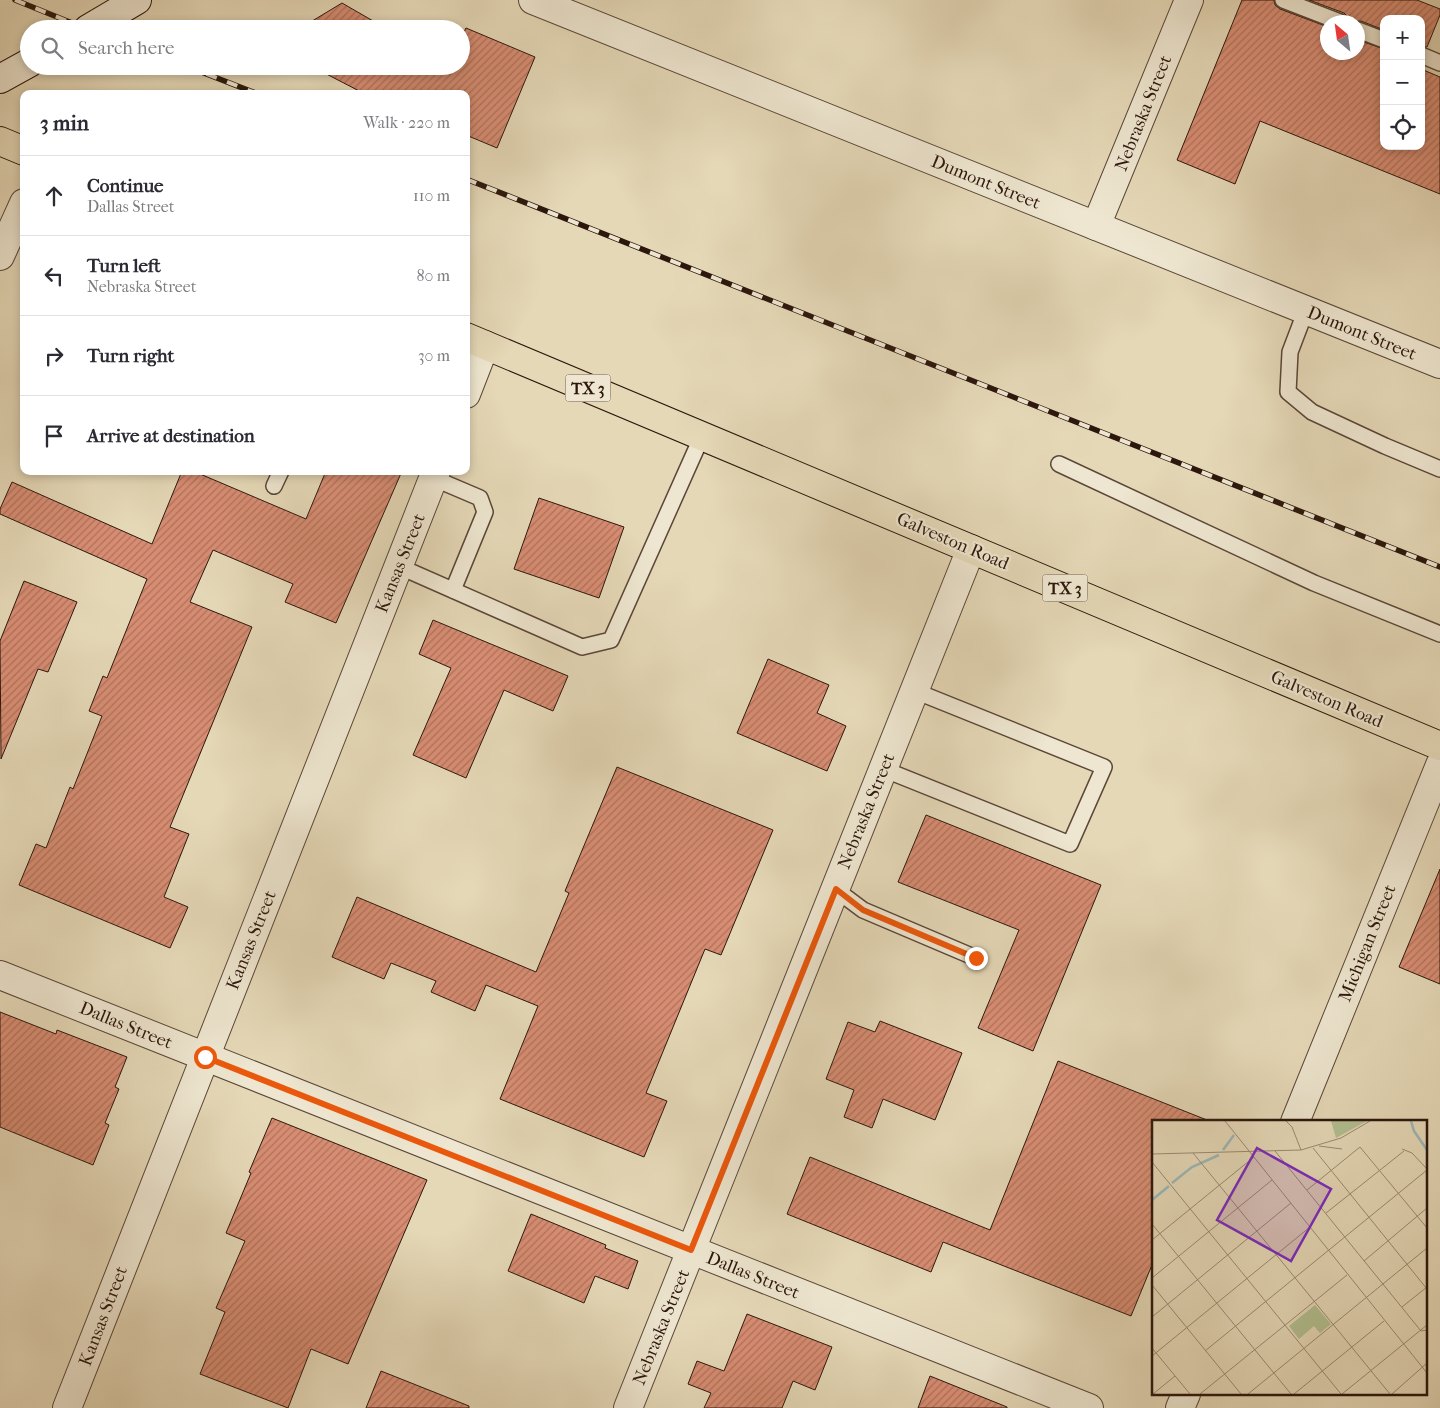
<!DOCTYPE html>
<html lang="en">
<head>
<meta charset="utf-8">
<style>
  body { margin:0; font-family:"IM FELL French Canon",serif; background:#f7f7f7; color:#2b2b33 }
  .controls { position:absolute; right:15px; top:15px; display:grid; overflow:hidden; border-radius:10px; box-shadow:0 2px 8px #0003 }
  .controls button { width:45px; height:45px; display:grid; place-items:center; padding:0; border:0; border-bottom:1px solid #e1e1e2; background:#fff; color:#2b2b33; font:25px sans-serif }
  .compass { position:absolute; left:1320px; top:15px; width:45px; height:45px; border-radius:50%; background:#fff; box-shadow:0 2px 8px #0003; rotate:331deg }
  .stop { position:absolute; width:15px; height:15px; margin:-11px; border:4px solid #ea580c; border-radius:50%; background:#fff }
  .stop.end { background:#ea580c; border-color:#fff; box-shadow:0 1px 5px #0008 }
  .list { margin:0; padding:0; list-style:none }
  h2 { display:flex; justify-content:space-between; align-items:center; height:65px; margin:0; padding:0 20px; font-size:21px }
  h2 small { font-size:16px; font-weight:400; color:#7c7c81 }
  .list li { display:grid; grid-template-columns:32px 1fr auto; gap:15px; align-items:center; box-sizing:border-box; height:80px; padding:0 20px; border-top:1px solid #e1e1e2 }
  .list b { display:block; font-size:19px; white-space:nowrap }
  .list p { margin:0; font-size:16px; white-space:nowrap; color:#7c7c81 }
  .list em { font-size:16px; font-style:normal; color:#7c7c81 }
  .icon { flex:none; width:28px; height:28px; fill:none; stroke:currentColor; stroke-width:2; stroke-linecap:round; stroke-linejoin:round }
  .map { position:relative; flex:none; width:1440px; height:1408px; overflow:hidden }
  .search { position:absolute; background:#fff; box-shadow:0 2px 8px #0003; left:20px; top:20px; width:450px; height:55px; display:flex; align-items:center; gap:12px; box-sizing:border-box; padding:0 18px; border-radius:28px; color:#7c7c81; font-size:19px }
  .panel { position:absolute; background:#fff; box-shadow:0 2px 8px #0003; left:20px; top:90px; width:450px; height:385px; border-radius:10px }
  .map>svg:first-child { display:block }
  .building { fill:url(#building-hatch); stroke:#2c170d }
  .lines { fill:none; stroke-linecap:round; stroke-linejoin:round }
  .service-casing { stroke:#5a4738; stroke-width:18 }
  .minor-casing { stroke:#5a4738; stroke-width:30 }
  .secondary-casing { stroke:#2c170d; stroke-width:30 }
  .primary-casing { stroke:#2c170d; stroke-width:30 }
  .service { stroke:#eee6d0; stroke-width:15 }
  .minor { stroke:#eee6d0; stroke-width:28 }
  .secondary { stroke:#eee6d0; stroke-width:28 }
  .primary { stroke:#e5d8b7; stroke-width:28 }
  .rail-casing { stroke:#2c170d; stroke-width:5.5 }
  .rail { stroke:#eee6d0; stroke-width:4; stroke-dasharray:11; stroke-linecap:butt }
  .route { stroke:#ea580c; stroke-width:6 }
  .labels { text-anchor:middle; stroke-width:4.5; stroke-linejoin:round; paint-order:stroke }
  .shield { fill:#eee6d0; stroke:#665548; stroke-width:1 }
  .shield-label { font-size:16px; font-weight:bold; fill:#2c170d }
  .street-label { font-size:18px; fill:#2c170d; stroke:#eee6d0 }
  .inset-river { fill:none; stroke:#9ab8b9; stroke-width:2.5 }
  .inset-road { fill:none; stroke:#9b8b73; stroke-width:1 }
  .view { fill:#7b2cbf; fill-opacity:0.15; stroke:#7b2cbf; stroke-width:2.5 }
  .inset-edge { fill:none; stroke:#2c170d; stroke-width:2.5 }
</style>
</head>
<body>
<div class="map">
<svg width="1440" height="1408" viewBox="0 0 1440 1408">
  <defs>
    <pattern id="building-hatch" width="6" height="6" patternUnits="userSpaceOnUse" patternTransform="scale(1.25)"><rect width="6" height="6" fill="#d88d73"/><path d="M-1 1l2-2M0 6l6-6M5 7l2-2" fill="none" stroke="#af725d"/></pattern>
  </defs>
  <rect width="100%" height="100%" fill="#e5d8b7"/>
  <filter id="stains"><feTurbulence type="fractalNoise" baseFrequency=".004" numOctaves="4"/><feColorMatrix values="0 0 0 0 .2 0 0 0 0 .09 0 0 0 0 .02 0 0 0 .5 -.17"/></filter>
  <radialGradient id="worn" r=".72"><stop offset=".6" stop-color="#630" stop-opacity="0"/><stop offset="1" stop-color="#630" stop-opacity=".3"/></radialGradient>
  <!-- building -->
  <g class="building">
    <path d="M 1242,0 L 1274,0 L 1275,5 L 1280,9 L 1328,27 L 1328,52 L 1358,52 L 1358,40 L 1384,49 L 1384,146 L 1421,146 L 1421,69 L 1440,77 L 1440,194 L 1260,121 L 1235,184 L 1177,160 Z"/>
    <path d="M 1309,0 L 1417,0 L 1440,9 L 1440,15 L 1427,47 L 1421,46 L 1421,19 L 1384,19 L 1384,30 L 1361,21 L 1349,22 L 1348,17 L 1344,13 Z"/>
    <path d="M 342,3 L 387,29 L 299,29 Z"/>
    <path d="M 466,28 L 535,57 L 497,148 L 466,135 L 466,94 L 365,94 L 311,66 L 461,66 L 461,38 Z"/>
    <path d="M 182,471 L 193,471 L 306,519 L 326,471 L 402,471 L 336,623 L 285,602 L 293,584 L 213,550 L 190,602 L 252,627 L 170,827 L 189,834 L 164,897 L 188,907 L 170,948 L 19,885 L 36,844 L 46,848 L 70,787 L 73,789 L 102,716 L 89,711 L 103,676 L 107,678 L 147,579 L 0,514 L 0,509 L 12,482 L 152,544 Z"/>
    <path d="M 539,498 L 624,527 L 599,598 L 514,569 Z"/>
    <path d="M 24,581 L 77,602 L 48,672 L 38,669 L 1,759 L 0,641 Z"/>
    <path d="M 433,620 L 568,676 L 553,711 L 504,690 L 466,778 L 413,755 L 451,668 L 419,654 Z"/>
    <path d="M 768,659 L 829,685 L 817,713 L 846,726 L 827,771 L 737,733 Z"/>
    <path d="M 617,767 L 773,830 L 721,955 L 705,949 L 646,1093 L 667,1101 L 644,1157 L 500,1099 L 538,1006 L 486,985 L 475,1011 L 431,992 L 436,981 L 391,963 L 384,979 L 332,957 L 357,897 L 536,972 L 569,893 L 565,891 Z"/>
    <path d="M 926,815 L 1101,885 L 1033,1051 L 978,1028 L 1019,930 L 898,882 Z"/>
    <path d="M 1440,869 L 1440,984 L 1399,967 Z"/>
    <path d="M 0,1012 L 56,1034 L 57,1030 L 127,1057 L 115,1087 L 119,1089 L 105,1123 L 109,1125 L 93,1165 L 0,1127 Z"/>
    <path d="M 880,1021 L 962,1053 L 935,1120 L 883,1099 L 872,1128 L 844,1117 L 854,1090 L 826,1079 L 848,1022 L 875,1032 Z"/>
    <path d="M 1058,1061 L 1207,1120 L 1207,1122 L 1154,1122 L 1154,1260 L 1131,1316 L 943,1242 L 931,1272 L 787,1214 L 810,1157 L 990,1230 Z"/>
    <path d="M 272,1118 L 427,1180 L 348,1364 L 311,1349 L 288,1408 L 200,1374 L 225,1312 L 216,1308 L 245,1241 L 226,1233 L 251,1173 L 249,1172 Z"/>
    <path d="M 531,1214 L 606,1245 L 605,1248 L 638,1261 L 628,1289 L 595,1276 L 584,1303 L 508,1271 Z"/>
    <path d="M 747,1314 L 832,1347 L 815,1390 L 793,1381 L 782,1408 L 704,1408 L 711,1393 L 688,1384 L 697,1361 L 724,1371 Z"/>
    <path d="M 381,1371 L 469,1406 L 469,1408 L 366,1408 Z"/>
    <path d="M 930,1376 L 1007,1407 L 1007,1408 L 918,1408 Z"/>
  </g>
  <g class="lines">
    <!-- service casing -->
    <g class="service-casing">
      <g id="service">
        <path d="M 1283,0 L 1340,22"/>
        <path d="M 1358,30 L 1384,40"/>
        <path d="M 1421,55 L 1440,63"/>
        <path d="M 1306,310 L 1290,352 L 1288,392 L 1312,412 L 1385,446 L 1440,469"/>
        <path d="M 1059,464 L 1314,583 L 1440,634"/>
        <path d="M 433,478 L 480,498 L 485,512 L 453,590"/>
        <path d="M 274,486 L 281,471"/>
        <path d="M 398,566 L 582,647 L 611,640 L 702,436"/>
        <path d="M 883,769 L 1070,844 L 1104,767 L 915,691"/>
        <path d="M 835,889 L 863,910 L 976,958"/>
      </g>
    </g>
    <!-- minor casing -->
    <g class="minor-casing">
      <g id="minor">
        <path d="M 533,0 L 1440,364"/>
        <path d="M 1096,226 L 1189,0"/>
        <path d="M 0,256 L 24,203"/>
        <path d="M 466,394 L 485,345"/>
        <path d="M 0,975 L 1089,1408"/>
        <path d="M 1295,1122 L 1440,765"/>
        <path d="M 67,1408 L 436,471"/>
        <path d="M 628,1408 L 971,549"/>
        <path d="M 1180,1408 L 1186,1394"/>
      </g>
    </g>
    <!-- secondary casing -->
    <g class="secondary-casing">
      <g id="secondary">
        <path d="M 88,29 L 137,0"/>
        <path d="M 0,79 L 29,63"/>
      </g>
    </g>
    <!-- primary casing -->
    <g class="primary-casing">
      <g id="primary">
        <path d="M 0,141 L 24,151"/>
        <path d="M 466,337 L 1440,746"/>
      </g>
    </g>
    <!-- service -->
    <use href="#service" class="service"/>
    <!-- minor -->
    <use href="#minor" class="minor"/>
    <!-- secondary -->
    <use href="#secondary" class="secondary"/>
    <!-- primary -->
    <use href="#primary" class="primary"/>
    <!-- rail casing -->
    <g class="rail-casing">
      <g id="rail">
        <path d="M 15,0 L 87,29"/>
        <path d="M 186,66 L 258,94"/>
        <path d="M 466,179 L 1440,567"/>
      </g>
    </g>
    <!-- rail -->
    <use href="#rail" class="rail"/>
  </g>
  <g class="lines">
    <!-- route -->
    <path class="route" d="M 205,1057 L 691,1250 L 836,889 L 863,910 L 976,958"/>
  </g>
  <g class="labels">
    <!-- shield labels -->
    <g class="shield">
      <rect x="565.5" y="374.5" width="45" height="27" rx="4"/>
      <rect x="1042.5" y="574.5" width="45" height="27" rx="4"/>
    </g>
    <g class="shield-label">
      <text x="588" y="394">TX 3</text>
      <text x="1065" y="594">TX 3</text>
    </g>
    <!-- street labels -->
    <g class="street-label">
      <text transform="translate(1143 113) rotate(-68)" y="6">Nebraska Street</text>
      <text transform="translate(986 182) rotate(22)" y="6">Dumont Street</text>
      <text transform="translate(1362 333) rotate(22)" y="6">Dumont Street</text>
      <text transform="translate(953 541) rotate(23)" y="6">Galveston Road</text>
      <text transform="translate(400 563) rotate(-68)" y="6">Kansas Street</text>
      <text transform="translate(1327 699) rotate(23)" y="6">Galveston Road</text>
      <text transform="translate(866 811) rotate(-68)" y="6">Nebraska Street</text>
      <text transform="translate(251 940) rotate(-68)" y="6">Kansas Street</text>
      <text transform="translate(1367 943) rotate(-68)" y="6">Michigan Street</text>
      <text transform="translate(126 1025) rotate(22)" y="6">Dallas Street</text>
      <text transform="translate(753 1275) rotate(22)" y="6">Dallas Street</text>
      <text transform="translate(103 1316) rotate(-69)" y="6">Kansas Street</text>
      <text transform="translate(661 1327) rotate(-68)" y="6">Nebraska Street</text>
    </g>
  </g>
  <!-- overview -->
  <g transform="translate(1152 1120)">
    <rect width="275" height="275" fill="#e5d8b7"/>
    <path d="M 179,1 L 215,1 L 184,18 Z" fill="#b2bf90"/>
    <path d="M 163,185 L 179,204 L 168,213 L 162,206 L 147,219 L 137,206 Z" fill="#b2bf90"/>
    <path class="inset-river" d="M 259,1 L 262,11 L 275,30M 71,30 L 82,15M 20,63 L 40,47 L 67,35M 0,80 L 17,66"/>
    <path class="inset-road" d="M 73,1 L 275,253M 134,1 L 140,7 L 149,30M 167,26 L 190,29M 161,28 L 275,169M 250,29 L 260,33 L 275,49M 123,31 L 269,211 L 275,210M 41,33 L 238,274M 0,34 L 149,30 L 189,18 L 218,1M 0,42 L 189,274M 155,70 L 208,27 L 275,108M 174,93 L 252,31M 0,104 L 139,274M 0,120 L 102,37M 212,141 L 275,88M 0,158 L 120,60M 0,165 L 89,274M 250,187 L 275,167M 0,197 L 139,83M 0,228 L 38,274M 53,231 L 275,50M 0,236 L 158,107M 1,274 L 23,256M 48,274 L 195,155M 96,274 L 275,128M 142,274 L 232,201M 190,274 L 275,205M 240,274 L 275,243"/>
    <path class="view" d="M 105,28 L 179,69 L 139,141 L 65,100 Z"/>
    <rect width="275" height="275" class="inset-edge"/>
  </g>
  <rect width="100%" height="100%" filter="url(#stains)"/>
  <rect width="100%" height="100%" fill="url(#worn)"/>
</svg>
<div class="controls">
<button>+</button>
<button>−</button>
<button><svg class="icon" aria-label="locate" viewBox="0 0 24 24"><circle cx="12" cy="12" r="6"/><path d="M12 2v4M12 18v4M2 12h4M18 12h4"/></svg></button>
</div>
<svg class="compass" viewBox="-18 -18 36 36"><path d="M0-13l5 13h-10z" fill="#e53935"/><path d="M0 13l5-13h-10z" fill="#7c7c81"/></svg>
<div class="stop" style="left:205px;top:1057px"></div>
<div class="stop end" style="left:976px;top:958px"></div>
<div class="search"><svg class="icon" aria-label="search" viewBox="0 0 24 24"><circle cx="10" cy="10" r="6"/><path d="M15 15l6 6"/></svg>Search here</div>
<section class="panel">
<h2>3 min<small>Walk · 220 m</small></h2>
<ul class="list">
<li><svg class="icon" aria-label="ahead" viewBox="0 0 24 24"><path d="M12 20V5M6 11l6-6 6 6"/></svg><div><b>Continue</b><p>Dallas Street</p></div><em>110 m</em></li>
<li><svg class="icon" aria-label="left" viewBox="0 0 24 24"><path d="M17 20v-9H6M10 6l-5 5 5 5"/></svg><div><b>Turn left</b><p>Nebraska Street</p></div><em>80 m</em></li>
<li><svg class="icon" aria-label="right" viewBox="0 0 24 24"><path d="M7 20v-9h11M14 6l5 5-5 5"/></svg><div><b>Turn right</b></div><em>30 m</em></li>
<li><svg class="icon" aria-label="arrive" viewBox="0 0 24 24"><path d="M6 21V4h12l-3 4 3 4H6"/></svg><div><b>Arrive at destination</b></div></li>
</ul>
</section>
</div>
</body>
</html>
